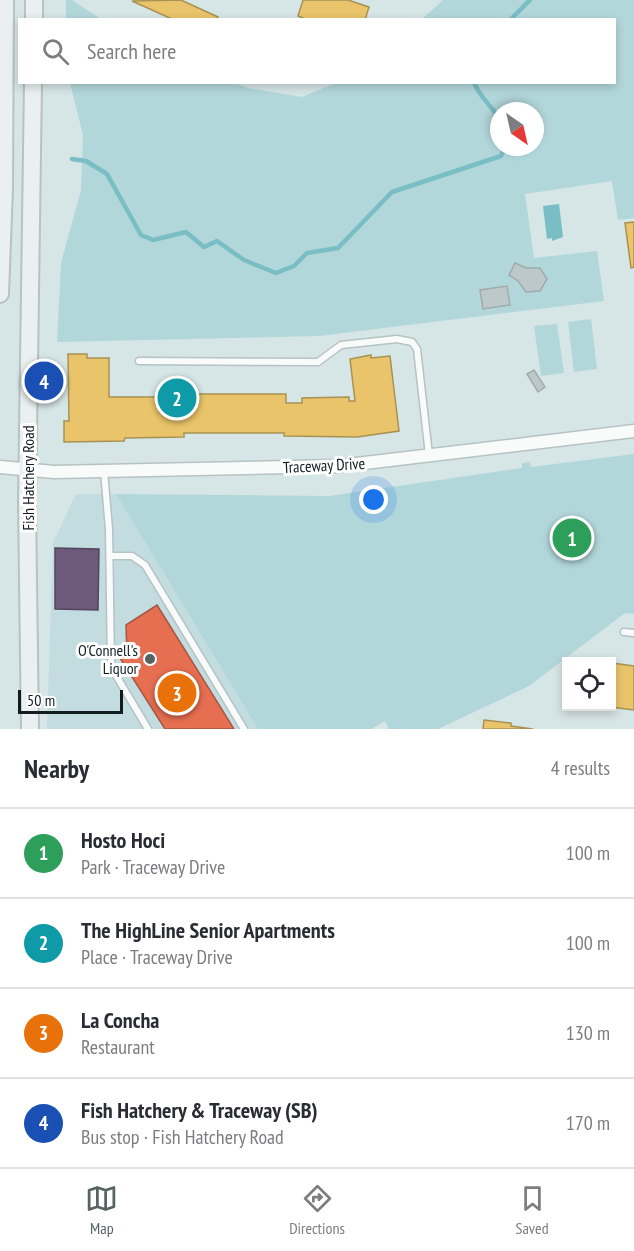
<!DOCTYPE html>
<html lang="en">
<head>
<meta charset="utf-8">
<style>
  body { margin:0; font-family:"PT Sans Narrow",sans-serif; background:#f2f2f3; color:#2b2b33 }
  .controls { position:absolute; right:18px; bottom:18px; display:grid; overflow:hidden; border-radius:0px; box-shadow:0 3px 9px #0003 }
  .controls button { width:54px; height:54px; display:grid; place-items:center; padding:0; border:0; border-bottom:2px solid #e1e1e2; background:#fff; color:#2b2b33; font:30px sans-serif }
  .compass { position:absolute; left:490px; top:102px; width:54px; height:54px; border-radius:50%; background:#fff; box-shadow:0 3px 9px #0003; rotate:146deg }
  .scale { position:absolute; left:18px; bottom:15px; width:105px; box-sizing:border-box; padding-left:6px; border:3px solid #121c1d; border-top:0; font-size:16px; line-height:21px; white-space:nowrap; color:#121c1d; -webkit-text-stroke:4px #fff; paint-order:stroke }
  .you { position:absolute; left:374px; top:500px; width:21px; height:21px; margin:-15px; border:4px solid #fff; border-radius:50%; background:#1a73e8; box-shadow:0 0 0 9px #1a73e833 }
  .badge { display:grid; place-items:center; width:39px; height:39px; border-radius:50%; background:#576263; color:#fff; font-size:20px; font-weight:700 }
  .pin { position:absolute; translate:-50% -50%; border:3px solid #fff; box-shadow:0 2px 6px #0006 }
  .list { margin:0; padding:0; list-style:none }
  h2 { display:flex; justify-content:space-between; align-items:center; height:78px; margin:0; padding:0 24px; font-size:26px }
  h2 small { font-size:20px; font-weight:400; color:#7c7c81 }
  .list li { display:grid; grid-template-columns:39px 1fr auto; gap:18px; align-items:center; box-sizing:border-box; height:90px; padding:0 24px; border-top:2px solid #e1e1e2 }
  .list b { display:block; font-size:22px; white-space:nowrap }
  .list p { margin:0; font-size:20px; white-space:nowrap; color:#7c7c81 }
  .list em { font-size:20px; font-style:normal; color:#7c7c81 }
  .icon { flex:none; width:33px; height:33px; fill:none; stroke:currentColor; stroke-width:2; stroke-linecap:round; stroke-linejoin:round }
  .map { position:relative; flex:none; width:634px; height:729px; overflow:hidden }
  .search { position:absolute; background:#fff; box-shadow:0 3px 9px #0003; left:18px; right:18px; top:18px; height:66px; display:flex; align-items:center; gap:15px; box-sizing:border-box; padding:0 21px; border-radius:0px; color:#7c7c81; font-size:22px }
  .sheet { height:438px; background:#fff }
  nav { display:flex; justify-content:space-around; align-items:center; box-sizing:border-box; height:84px; border-top:2px solid #e1e1e2; background:#fff; font-size:16px; color:#7c7c81 }
  nav a { display:grid; justify-items:center; gap:3px }
  nav .on { color:#576263 }
  .map>svg:first-child { display:block }
  .built { fill:#c2dcdf }
  .green { fill:#b2d7db; fill-rule:evenodd }
  .water { fill:#78bec4 }
  .homes { fill:#e9c46a; stroke:#a89253; stroke-width:1.5 }
  .shops { fill:#e76f51; stroke:#a75641; stroke-width:1.5 }
  .offices { fill:#6d597a; stroke:#52475e; stroke-width:1.5 }
  .lines { fill:none; stroke-linecap:round; stroke-linejoin:round }
  .stream { stroke:#78bec4; stroke-width:4.5 }
  .building { fill:#bcc8c9; stroke:#a0abac; stroke-width:1.5 }
  .lane-casing { stroke:#b6c2c3; stroke-width:9 }
  .street-casing { stroke:#b6c2c3; stroke-width:15 }
  .secondary-casing { stroke:#b6c2c3; stroke-width:20 }
  .lane { stroke:#f9fbfb; stroke-width:6 }
  .street { stroke:#f9fbfb; stroke-width:12 }
  .secondary { stroke:#eaf0f0; stroke-width:16 }
  .poi-dot { fill:#576263; stroke:#fff; stroke-width:2 }
  .labels { text-anchor:middle; stroke-width:6; stroke-linejoin:round; paint-order:stroke }
  .street-label { font-size:16px; fill:#121c1d; stroke:#fff }
  .poi-label { font-size:16px; fill:#121c1d; stroke:#fff; text-anchor:end }
</style>
</head>
<body>
<div class="map">
<svg width="634" height="729" viewBox="0 0 634 729">
  <rect width="100%" height="100%" fill="#d6e5e6"/>
  <!-- built -->
  <path class="built" d="M 76,494 L 116,494 L 258,729 L 47,729 L 53,543 Z"/>
  <!-- green -->
  <g class="green">
    <path d="M 66,0 L 72,0 L 101,19 L 66,19 Z"/>
    <path d="M 443,0 L 634,0 L 634,218 L 618,220 L 612,181 L 525,194 L 534,258 L 597,251 L 604,301 L 319,336 L 57,342 L 61,263 L 81,190 L 83,135 L 70,83 L 235,83 L 248,88 L 302,97 L 338,82 L 614,82 L 614,20 L 422,19 ZM 499,111 L 535,111 L 535,147 L 499,147 Z"/>
    <path d="M 591,319 L 597,369 L 574,372 L 568,322 Z"/>
    <path d="M 557,324 L 564,373 L 541,376 L 534,326 Z"/>
    <path d="M 634,454 L 634,614 L 625,613 L 529,686 L 438,729 L 389,729 L 385,721 L 371,729 L 258,729 L 116,494 L 329,496 L 522,468 L 522,463 L 530,462 L 531,467 Z"/>
  </g>
  <!-- water -->
  <path class="water" d="M 559,204 L 563,237 L 552,241 L 552,238 L 547,239 L 543,206 Z"/>
  <!-- homes -->
  <g class="homes">
    <path d="M 181,0 L 218,17 L 217,20 L 174,20 L 132,1 Z"/>
    <path d="M 303,0 L 348,0 L 369,7 L 365,20 L 308,20 L 298,16 Z"/>
    <path d="M 634,222 L 634,267 L 631,268 L 625,223 Z"/>
    <path d="M 68,354 L 87,354 L 87,358 L 109,358 L 109,397 L 174,397 L 174,394 L 286,394 L 286,403 L 302,403 L 302,398 L 349,397 L 349,401 L 355,401 L 350,359 L 371,355 L 371,358 L 390,356 L 399,431 L 357,437 L 284,436 L 284,433 L 184,433 L 184,437 L 125,438 L 124,441 L 64,442 L 64,421 L 69,421 Z"/>
    <path d="M 566,663 L 566,702 L 563,702 Z"/>
    <path d="M 612,663 L 634,666 L 634,710 L 603,706 L 612,706 Z"/>
    <path d="M 484,720 L 511,723 L 511,726 L 533,729 L 483,729 Z"/>
  </g>
  <!-- shops -->
  <path class="shops" d="M 157,605 L 234,729 L 165,729 L 120,658 L 127,654 L 126,625 Z"/>
  <!-- offices -->
  <path class="offices" d="M 55,548 L 99,549 L 98,610 L 55,609 Z"/>
  <g class="lines">
    <!-- stream -->
    <g class="stream">
      <path d="M 510,20 L 530,0"/>
      <path d="M 474,82 C 479,97 491,105 499,118"/>
      <path d="M 72,159 L 86,161 L 107,174 L 141,235 L 153,240 L 186,232 L 204,247 L 217,241 L 244,260 L 276,273 L 294,266 L 307,253 L 338,248 L 392,192 L 501,156 L 505,147"/>
    </g>
  </g>
  <!-- building -->
  <g class="building">
    <path d="M 515,263 L 526,268 L 540,268 L 547,279 L 540,291 L 526,292 L 518,281 L 509,275 Z"/>
    <path d="M 507,286 L 510,305 L 483,309 L 480,290 Z"/>
    <path d="M 534,370 L 545,387 L 538,392 L 527,374 Z"/>
  </g>
  <g class="lines">
    <!-- lane casing -->
    <g class="lane-casing">
      <g id="lane">
        <path d="M 139,361 L 318,362 L 341,345 L 397,339 L 412,342 L 417,349 L 429,455"/>
        <path d="M 104,471 L 109,529 L 111,667 L 148,729"/>
        <path d="M 110,556 L 132,556 L 145,565 L 244,729"/>
        <path d="M 624,632 L 634,633"/>
      </g>
    </g>
    <!-- street casing -->
    <g class="street-casing">
      <path id="street" d="M 0,467 L 54,472 L 339,466 L 634,431"/>
    </g>
    <!-- secondary casing -->
    <g class="secondary-casing">
      <g id="secondary">
        <path d="M 34,20 L 34,0"/>
        <path d="M 0,294 L 4,188 L 5,0"/>
        <path d="M 30,729 L 27,504 L 33,82"/>
      </g>
    </g>
    <!-- lane -->
    <use href="#lane" class="lane"/>
    <!-- street -->
    <use href="#street" class="street"/>
    <!-- secondary -->
    <use href="#secondary" class="secondary"/>
  </g>
  <!-- markers -->
  <circle class="poi-dot" cx="150" cy="659" r="6"/>
  <g class="labels">
    <!-- street labels -->
    <g class="street-label">
      <text transform="translate(324 465) rotate(-3)" y="6">Traceway Drive</text>
      <text transform="translate(28 478) rotate(-90)" y="6">Fish Hatchery Road</text>
    </g>
    <!-- poi labels -->
    <g class="poi-label">
      <text x="138" y="656">O'Connell's<tspan x="138" dy="18">Liquor</tspan></text>
    </g>
  </g>
</svg>
<div class="controls">
<button><svg class="icon" aria-label="locate" viewBox="0 0 24 24"><circle cx="12" cy="12" r="6"/><path d="M12 2v4M12 18v4M2 12h4M18 12h4"/></svg></button>
</div>
<svg class="compass" viewBox="-18 -18 36 36"><path d="M0-13l5 13h-10z" fill="#e53935"/><path d="M0 13l5-13h-10z" fill="#7c7c81"/></svg>
<div class="scale">50 m</div>
<div class="you"></div>
<div class="pin badge" style="left:572px;top:538px;background:#2e9e5b">1</div>
<div class="pin badge" style="left:177px;top:398px;background:#0f9aa8">2</div>
<div class="pin badge" style="left:177px;top:693px;background:#e8710a">3</div>
<div class="pin badge" style="left:44px;top:381px;background:#1a4fb4">4</div>
<div class="search"><svg class="icon" aria-label="search" viewBox="0 0 24 24"><circle cx="10" cy="10" r="6"/><path d="M15 15l6 6"/></svg>Search here</div>
</div>
<section class="sheet">
<h2>Nearby<small>4 results</small></h2>
<ul class="list">
<li><span class="badge" style="background:#2e9e5b">1</span><div><b>Hosto Hoci</b><p>Park · Traceway Drive</p></div><em>100 m</em></li>
<li><span class="badge" style="background:#0f9aa8">2</span><div><b>The HighLine Senior Apartments</b><p>Place · Traceway Drive</p></div><em>100 m</em></li>
<li><span class="badge" style="background:#e8710a">3</span><div><b>La Concha</b><p>Restaurant</p></div><em>130 m</em></li>
<li><span class="badge" style="background:#1a4fb4">4</span><div><b>Fish Hatchery &amp; Traceway (SB)</b><p>Bus stop · Fish Hatchery Road</p></div><em>170 m</em></li>
</ul>
</section>
<nav>
<a class="on"><svg class="icon" aria-label="map" viewBox="0 0 24 24"><path d="M3 6l6-2 6 2 6-2v14l-6 2-6-2-6 2zM9 4v14M15 6v14"/></svg>Map</a>
<a><svg class="icon" aria-label="directions" viewBox="0 0 24 24"><path d="M12 3l9 9-9 9-9-9zM9 14v-3h6M13 9l2 2-2 2"/></svg>Directions</a>
<a><svg class="icon" aria-label="saved" viewBox="0 0 24 24"><path d="M7 4h10v16l-5-4-5 4z"/></svg>Saved</a>
</nav>
</body>
</html>
